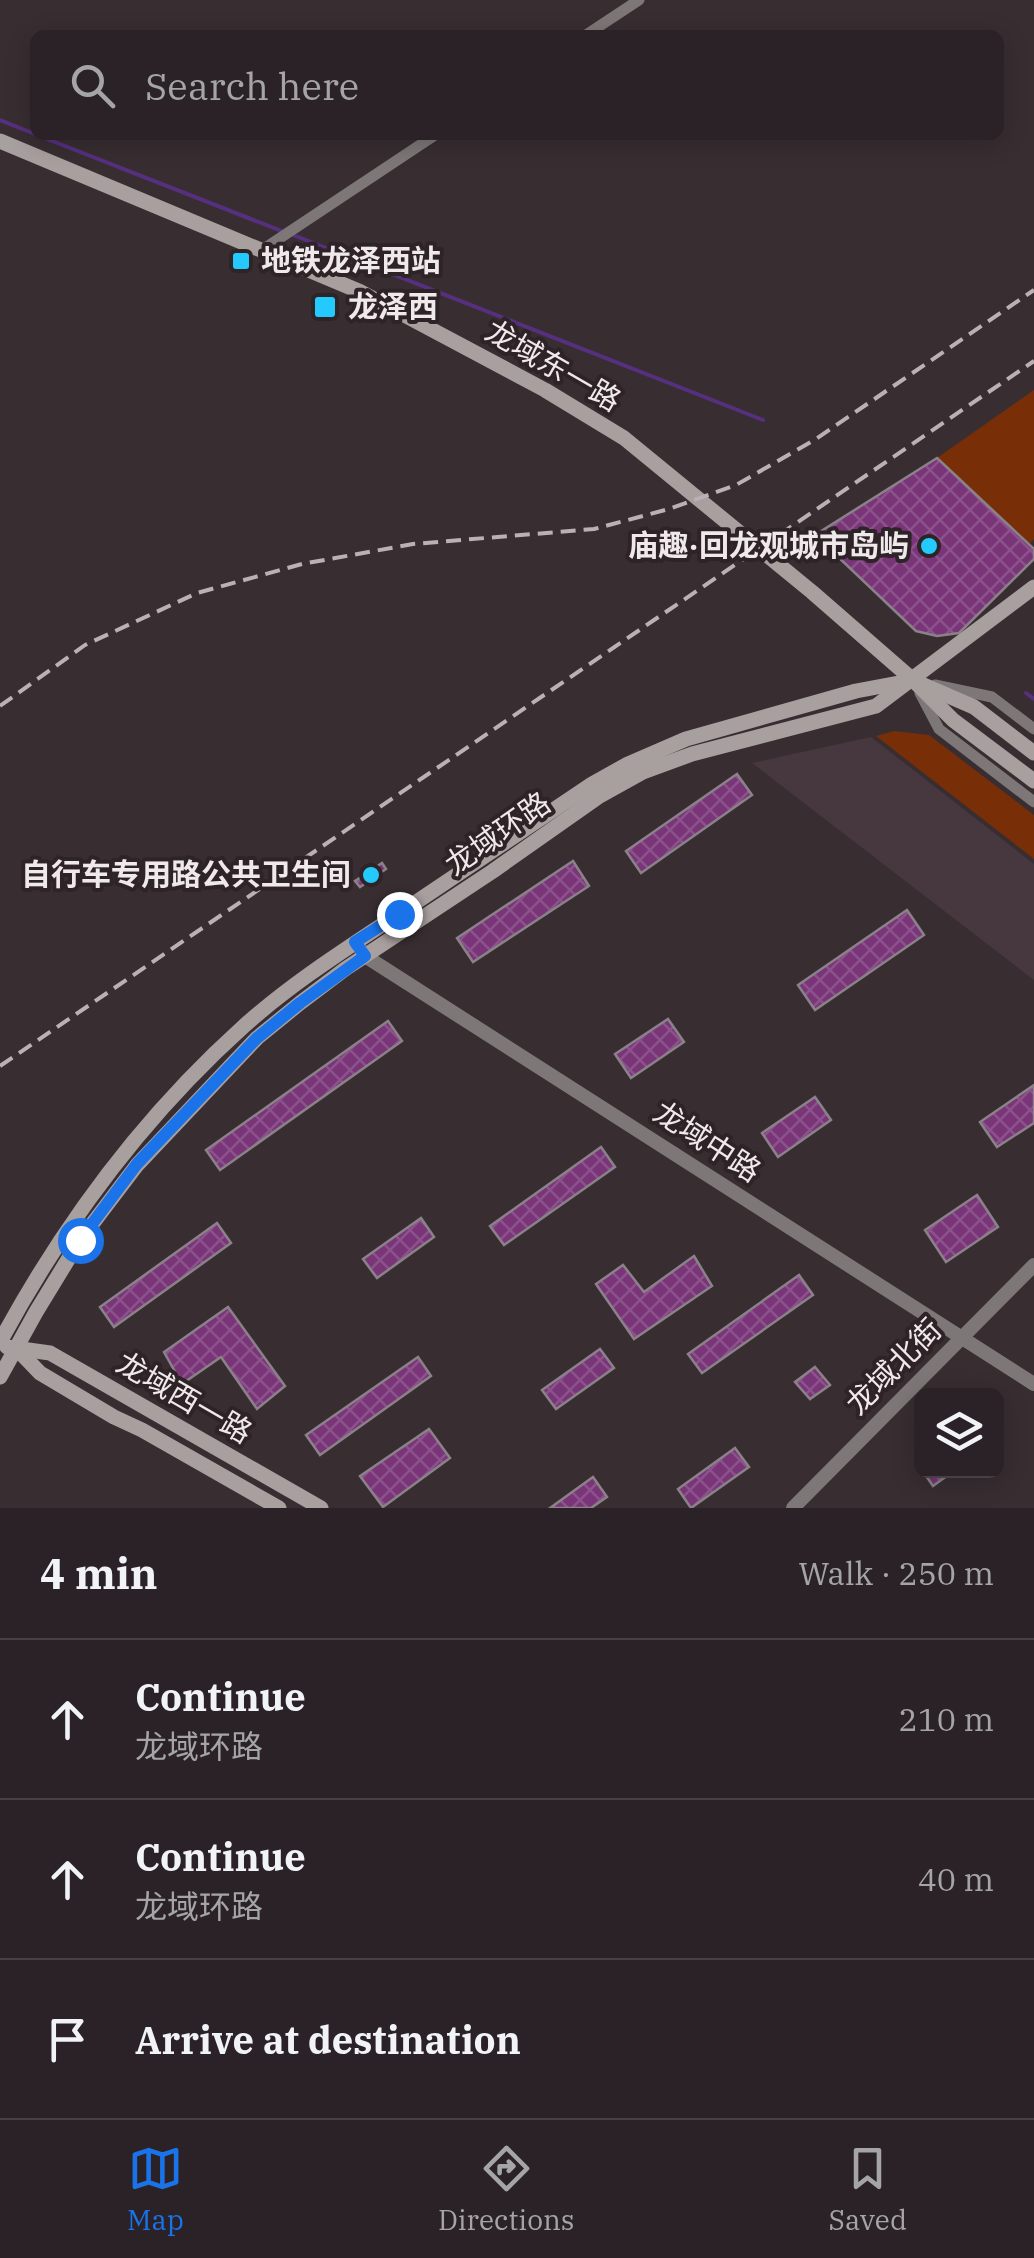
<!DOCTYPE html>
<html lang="en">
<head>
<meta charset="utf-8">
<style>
  body { margin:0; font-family:"IBM Plex Serif","Noto Sans SC",serif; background:#322a2e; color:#f1f3f6 }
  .controls { position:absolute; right:30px; bottom:30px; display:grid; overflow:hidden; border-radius:15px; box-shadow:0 5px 25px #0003 }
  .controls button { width:90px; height:90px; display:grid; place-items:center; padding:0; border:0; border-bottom:2px solid #463f43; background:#2a2226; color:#f1f3f6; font:50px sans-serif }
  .stop { position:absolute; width:30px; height:30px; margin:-22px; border:8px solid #1a73e8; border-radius:50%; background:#fff }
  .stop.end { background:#1a73e8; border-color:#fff; box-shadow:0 2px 10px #0008 }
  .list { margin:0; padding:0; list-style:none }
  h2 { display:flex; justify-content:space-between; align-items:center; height:130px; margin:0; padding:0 40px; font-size:42px }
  h2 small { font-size:32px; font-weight:400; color:#a5a4a7 }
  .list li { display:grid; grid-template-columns:65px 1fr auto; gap:30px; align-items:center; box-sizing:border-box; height:160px; padding:0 40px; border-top:2px solid #463f43 }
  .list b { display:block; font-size:38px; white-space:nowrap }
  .list p { margin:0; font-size:32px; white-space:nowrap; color:#a5a4a7 }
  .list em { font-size:32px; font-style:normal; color:#a5a4a7 }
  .icon { flex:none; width:55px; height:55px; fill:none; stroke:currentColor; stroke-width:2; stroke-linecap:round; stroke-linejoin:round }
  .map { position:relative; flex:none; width:1034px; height:1508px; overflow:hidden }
  .search { position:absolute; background:#2a2226; box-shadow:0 5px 25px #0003; left:30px; right:30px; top:30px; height:110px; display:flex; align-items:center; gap:25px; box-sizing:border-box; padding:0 35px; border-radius:15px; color:#a5a4a7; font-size:38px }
  .sheet { height:610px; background:#2a2226 }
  nav { display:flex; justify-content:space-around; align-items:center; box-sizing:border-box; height:140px; border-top:2px solid #463f43; background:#2a2226; font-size:28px; color:#a5a4a7 }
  nav a { display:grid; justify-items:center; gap:5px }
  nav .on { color:#1a73e8 }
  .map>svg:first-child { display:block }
  .built { fill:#47373e }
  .park { fill:#782f07 }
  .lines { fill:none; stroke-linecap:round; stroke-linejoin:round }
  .stream { stroke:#56307f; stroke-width:4 }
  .building { fill:url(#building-cross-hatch); stroke:#8a8189; stroke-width:2.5 }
  .minor { stroke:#7d7777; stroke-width:11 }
  .tertiary { stroke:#7d7777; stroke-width:14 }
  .secondary { stroke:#a89f9f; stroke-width:15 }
  .rail { stroke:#b9b1b4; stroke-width:4; stroke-dasharray:15 8; stroke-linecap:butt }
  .route { stroke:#1a73e8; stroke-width:12 }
  .poi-dot { fill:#24c9fe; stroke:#2e2428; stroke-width:4 }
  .labels { text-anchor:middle; stroke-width:8; stroke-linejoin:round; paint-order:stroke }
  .poi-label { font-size:30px; font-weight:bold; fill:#efe9eb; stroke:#2e2428; text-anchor:start }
  .street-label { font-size:30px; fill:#efe9eb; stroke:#2e2428 }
</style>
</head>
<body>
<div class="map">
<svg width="1034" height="1508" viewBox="0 0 1034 1508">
  <defs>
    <pattern id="building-cross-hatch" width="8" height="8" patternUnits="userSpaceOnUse" patternTransform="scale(2.5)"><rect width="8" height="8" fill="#793578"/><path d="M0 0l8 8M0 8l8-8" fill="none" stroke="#8c528b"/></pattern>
  </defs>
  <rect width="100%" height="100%" fill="#382e32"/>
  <!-- built -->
  <path class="built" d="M 871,737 L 1034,864 L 1034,980 L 752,763 Z"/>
  <!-- park -->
  <g class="park">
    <path d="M 1034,390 L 1034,539 L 1029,544 L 937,458 Z"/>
    <path d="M 894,731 L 929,735 L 1034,815 L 1034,859 L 876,736 Z"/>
  </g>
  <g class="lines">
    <!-- stream -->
    <g class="stream">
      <path d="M 0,120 L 35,134"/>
      <path d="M 37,135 L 284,232"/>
      <path d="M 293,235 L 763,420"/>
      <path d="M 1026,693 L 1034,699"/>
    </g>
  </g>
  <!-- building -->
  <g class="building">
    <path d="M 937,458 L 1034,549 L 1034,559 L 959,633 L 937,636 L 916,631 L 815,535 Z"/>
    <path d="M 737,774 L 752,795 L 641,873 L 626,851 Z"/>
    <path d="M 573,861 L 589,886 L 473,962 L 457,938 Z"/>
    <path d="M 382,863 L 386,869 L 360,887 L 355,881 Z"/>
    <path d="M 907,910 L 924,935 L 815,1010 L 798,985 Z"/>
    <path d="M 668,1019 L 684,1042 L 631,1078 L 615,1054 Z"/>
    <path d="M 388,1021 L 402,1041 L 220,1170 L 206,1150 Z"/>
    <path d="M 1034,1085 L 1034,1123 L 997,1147 L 980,1122 Z"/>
    <path d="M 815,1097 L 831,1120 L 778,1157 L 762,1133 Z"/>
    <path d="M 601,1147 L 615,1167 L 504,1245 L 490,1226 Z"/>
    <path d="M 977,1195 L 998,1227 L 946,1262 L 925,1230 Z"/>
    <path d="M 421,1218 L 434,1237 L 377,1278 L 363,1259 Z"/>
    <path d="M 217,1223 L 231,1243 L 114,1327 L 100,1307 Z"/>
    <path d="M 694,1256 L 712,1286 L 634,1339 L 596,1284 L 623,1265 L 644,1292 Z"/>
    <path d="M 799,1275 L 813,1295 L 702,1373 L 688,1354 Z"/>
    <path d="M 228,1307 L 285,1386 L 257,1409 L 221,1357 L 182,1384 L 164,1352 Z"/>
    <path d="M 600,1349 L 614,1368 L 556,1409 L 542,1390 Z"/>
    <path d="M 418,1357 L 431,1376 L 320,1455 L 306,1435 Z"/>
    <path d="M 815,1367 L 830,1385 L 810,1399 L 795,1382 Z"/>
    <path d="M 429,1429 L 450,1458 L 383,1507 L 360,1476 Z"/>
    <path d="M 735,1448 L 749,1467 L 691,1508 L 678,1489 Z"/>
    <path d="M 922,1470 L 955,1470 L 933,1486 Z"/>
    <path d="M 593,1477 L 607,1497 L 591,1508 L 550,1508 Z"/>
  </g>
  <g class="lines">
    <!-- minor -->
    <g class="minor">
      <path d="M 586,35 L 639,0"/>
      <path d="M 262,250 L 435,135"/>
      <path d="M 935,685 L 992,697 L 1034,729"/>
      <path d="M 920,693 L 939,729 L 1034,802"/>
    </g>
    <!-- tertiary -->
    <g class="tertiary">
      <path d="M 361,950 L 365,956 L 1034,1384"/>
      <path d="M 793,1508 L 1034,1265"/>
    </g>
    <!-- secondary -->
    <g class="secondary">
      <path d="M 0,141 L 361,292 L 545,390 L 624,438 L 812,592 L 913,680 L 953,720 L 1034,781"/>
      <path d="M 921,684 L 974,707 L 1034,753"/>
      <path d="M 0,1342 C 64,1223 144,1116 244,1026 C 293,982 349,947 403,911 C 466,869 529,826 592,784 L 626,765 L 686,739 L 856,691 L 904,682"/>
      <path d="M 7,1347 L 50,1353 L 321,1508"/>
      <path d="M 16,1348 L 40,1373 L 114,1417 L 142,1430 L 279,1508"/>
      <path d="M 0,1377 L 36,1312 L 80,1240 L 137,1165 L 257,1038 L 300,1003 L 345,969 L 493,871 L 598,797 L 643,772 L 692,754 L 876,706 L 1034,587"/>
    </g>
    <!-- rail -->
    <g class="rail">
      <path d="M 0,706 L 85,645 L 197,593 L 302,564 L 413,544 L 594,529 L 669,509 L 736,485 L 816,439 L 1034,290"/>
      <path d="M 0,1066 L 1034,361"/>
    </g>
  </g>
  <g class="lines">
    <!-- route -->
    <path class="route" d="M 80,1240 L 137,1164 L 257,1038 L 300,1003 L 365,956 L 355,942 L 399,914"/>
  </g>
  <!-- markers -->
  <g class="poi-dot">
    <rect x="231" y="251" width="20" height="20" rx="5"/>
    <rect x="313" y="295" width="24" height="24" rx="5"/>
    <circle cx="929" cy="546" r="10"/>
    <circle cx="371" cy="875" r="10"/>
  </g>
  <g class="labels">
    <!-- poi labels -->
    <g class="poi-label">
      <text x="261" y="271">地铁龙泽西站</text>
      <text x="348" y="317">龙泽西</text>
      <text x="909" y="556" text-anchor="end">庙趣·回龙观城市岛屿</text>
      <text x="351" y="885" text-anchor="end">自行车专用路公共卫生间</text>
    </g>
    <!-- street labels -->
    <g class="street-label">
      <text transform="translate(553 366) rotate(30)" y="10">龙域东一路</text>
      <text transform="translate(498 834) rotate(-35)" y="10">龙域环路</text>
      <text transform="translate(707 1142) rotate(33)" y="10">龙域中路</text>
      <text transform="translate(894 1367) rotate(-45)" y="10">龙域北街</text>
      <text transform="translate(184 1398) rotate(30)" y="10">龙域西一路</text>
    </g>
  </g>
</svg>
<div class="controls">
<button><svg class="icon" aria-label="layers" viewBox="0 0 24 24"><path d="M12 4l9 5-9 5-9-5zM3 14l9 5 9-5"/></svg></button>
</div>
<div class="stop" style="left:80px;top:1240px"></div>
<div class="stop end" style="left:399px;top:914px"></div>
<div class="search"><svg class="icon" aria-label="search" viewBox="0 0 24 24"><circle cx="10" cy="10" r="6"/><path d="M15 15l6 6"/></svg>Search here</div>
</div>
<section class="sheet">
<h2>4 min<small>Walk · 250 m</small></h2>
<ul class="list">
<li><svg class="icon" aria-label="ahead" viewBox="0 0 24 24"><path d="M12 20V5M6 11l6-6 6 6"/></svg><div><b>Continue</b><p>龙域环路</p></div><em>210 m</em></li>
<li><svg class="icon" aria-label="ahead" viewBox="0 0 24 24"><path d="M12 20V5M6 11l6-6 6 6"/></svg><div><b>Continue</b><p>龙域环路</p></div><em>40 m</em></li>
<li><svg class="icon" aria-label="arrive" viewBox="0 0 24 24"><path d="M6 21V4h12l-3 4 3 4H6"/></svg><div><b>Arrive at destination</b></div></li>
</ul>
</section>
<nav>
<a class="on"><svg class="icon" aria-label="map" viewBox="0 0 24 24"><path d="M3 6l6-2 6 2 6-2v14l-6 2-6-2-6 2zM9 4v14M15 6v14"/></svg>Map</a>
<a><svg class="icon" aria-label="directions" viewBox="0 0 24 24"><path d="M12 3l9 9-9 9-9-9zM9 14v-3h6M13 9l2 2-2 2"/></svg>Directions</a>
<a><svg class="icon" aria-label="saved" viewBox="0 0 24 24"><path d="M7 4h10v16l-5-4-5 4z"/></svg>Saved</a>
</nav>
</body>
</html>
